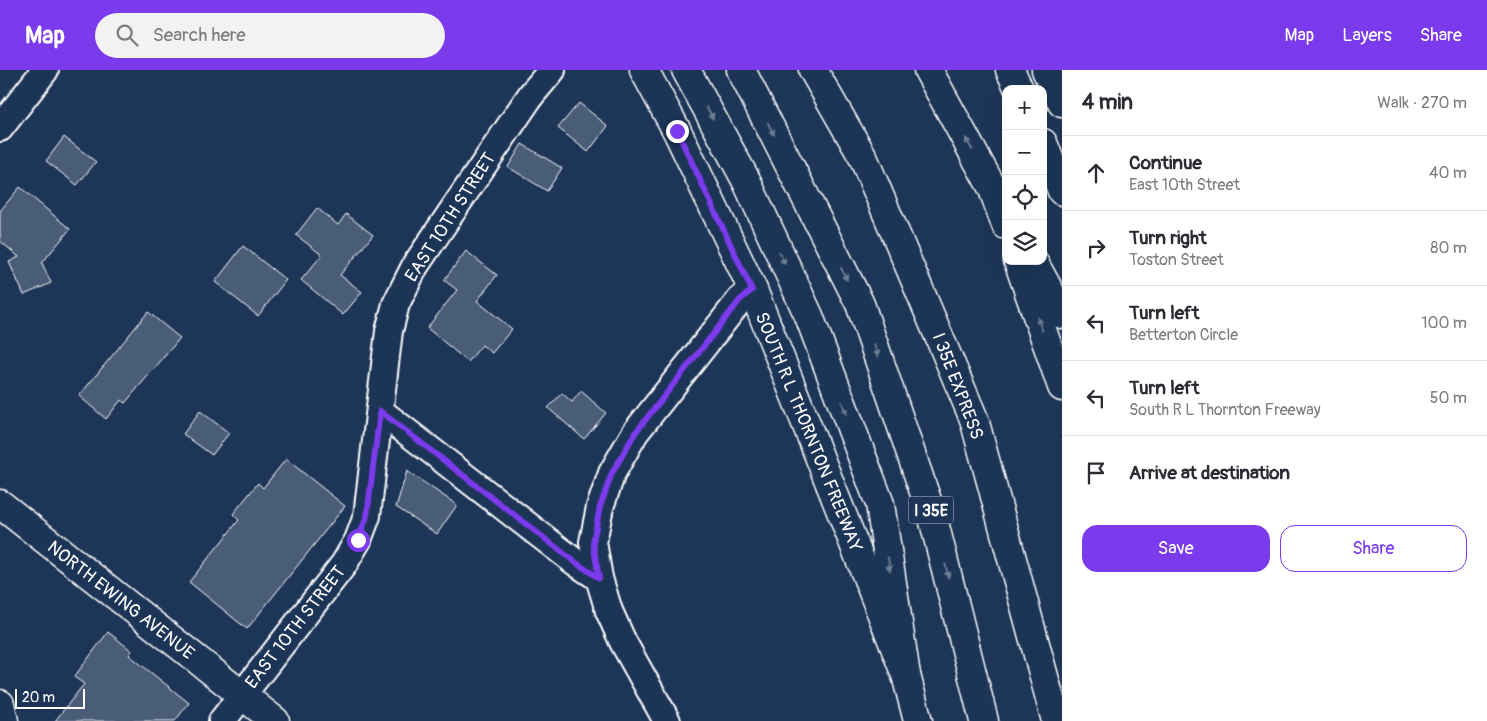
<!DOCTYPE html>
<html lang="en">
<head>
<meta charset="utf-8">
<style>
  body { margin:0; font-family:Pangolin,sans-serif; background:#f2f2f3; color:#2b2b33 }
  .controls { position:absolute; right:15px; top:15px; display:grid; overflow:hidden; border-radius:10px; box-shadow:0 5px 20px #0002 }
  .controls button { width:45px; height:45px; display:grid; place-items:center; padding:0; border:0; border-bottom:1px solid #e1e1e2; background:#fff; color:#2b2b33; font:25px sans-serif }
  .scale { position:absolute; left:15px; bottom:12px; width:70px; box-sizing:border-box; padding-left:5px; border:2px solid #fff; border-top:0; font-size:14px; line-height:18px; white-space:nowrap; color:#fff; -webkit-text-stroke:4px #1d3557; paint-order:stroke }
  .stop { position:absolute; width:15px; height:15px; margin:-11px; border:4px solid #7c3aed; border-radius:50%; background:#fff }
  .stop.end { background:#7c3aed; border-color:#fff; box-shadow:0 1px 5px #0008 }
  .list { margin:0; padding:0; list-style:none }
  h2 { display:flex; justify-content:space-between; align-items:center; height:65px; margin:0; padding:0 20px; font-size:21px }
  h2 small { font-size:16px; font-weight:400; color:#7c7c81 }
  .list li { display:grid; grid-template-columns:32px 1fr auto; gap:15px; align-items:center; box-sizing:border-box; height:75px; padding:0 20px; border-top:1px solid #e1e1e2 }
  .list b { display:block; font-size:19px; white-space:nowrap }
  .list p { margin:0; font-size:16px; white-space:nowrap; color:#7c7c81 }
  .list em { font-size:16px; font-style:normal; color:#7c7c81 }
  .actions { display:flex; gap:10px; padding:15px 20px }
  .actions a { flex:1; padding:11px 0; border:1px solid #7c3aed; border-radius:15px; text-align:center; font-size:18px; color:#7c3aed }
  .actions .main { background:#7c3aed; color:#fff }
  .icon { flex:none; width:28px; height:28px; fill:none; stroke:currentColor; stroke-width:2; stroke-linecap:round; stroke-linejoin:round }
  .map { position:relative; flex:none; width:1062px; height:651px; overflow:hidden }
  header { display:flex; align-items:center; gap:30px; box-sizing:border-box; height:70px; padding:0 25px; background:#7c3aed; color:#fff }
  header strong { font-size:24px }
  nav { display:flex; gap:28px; margin-inline-start:auto; font-size:18px }
  .search { width:350px; height:45px; background:#f2f2f3; display:flex; align-items:center; gap:12px; box-sizing:border-box; padding:0 18px; border-radius:28px; color:#7c7c81; font-size:19px }
  main { display:flex }
  aside { flex:1; background:#fff }
  .map>svg:first-child { display:block }
  .building { fill:#4a5d79; stroke:#fff }
  .lines { fill:none; stroke-linecap:round; stroke-linejoin:round }
  .minor-casing { stroke:#fff; stroke-width:30 }
  .tertiary-casing { stroke:#fff; stroke-width:31 }
  .secondary-casing { stroke:#fff; stroke-width:31 }
  .motorway-casing { stroke:#fff; stroke-width:31 }
  .minor { stroke:#1d3557; stroke-width:26 }
  .tertiary { stroke:#1d3557; stroke-width:28 }
  .secondary { stroke:#1d3557; stroke-width:28 }
  .motorway { stroke:#1d3557; stroke-width:28 }
  .oneway { fill:#6c7c92 }
  .route { stroke:#7c3aed; stroke-width:6 }
  .labels { text-anchor:middle; stroke-width:4; stroke-linejoin:round; paint-order:stroke }
  .shield { fill:#1d3557; stroke:#bbc2cd; stroke-width:1 }
  .shield-label { font-size:16px; font-weight:bold; fill:#fff }
  .street-label { font-size:18px; fill:#fff; stroke:#1d3557 }
</style>
</head>
<body>
<header>
<strong>Map</strong>
<div class="search"><svg class="icon" aria-label="search" viewBox="0 0 24 24"><circle cx="10" cy="10" r="6"/><path d="M15 15l6 6"/></svg>Search here</div>
<nav><a>Map</a><a>Layers</a><a>Share</a></nav>
</header>
<main>
<div class="map">
<svg width="1062" height="651" viewBox="0 0 1062 651">
  <rect width="100%" height="100%" fill="#1d3557"/>
  <filter id="ink" filterUnits="userSpaceOnUse"><feTurbulence type="fractalNoise" baseFrequency=".02" numOctaves="2"/><feDisplacementMap in="SourceGraphic" scale="10" xChannelSelector="R" yChannelSelector="G"/><feConvolveMatrix kernelMatrix="1 2 1 2 8 2 1 2 1" color-interpolation-filters="sRGB"/></filter>
  <g filter="url(#ink)">
    <!-- building -->
    <g class="building">
      <path d="M 579,33 L 608,56 L 588,82 L 558,58 Z"/>
      <path d="M 64,67 L 96,92 L 77,115 L 46,91 Z"/>
      <path d="M 522,74 L 562,98 L 547,121 L 508,97 Z"/>
      <path d="M 20,117 L 70,159 L 42,193 L 51,213 L 24,225 L 9,192 L 19,187 L 0,171 L 0,141 Z"/>
      <path d="M 317,138 L 338,155 L 346,144 L 373,165 L 340,205 L 362,222 L 343,245 L 301,210 L 322,185 L 296,165 Z"/>
      <path d="M 243,176 L 286,210 L 258,246 L 215,212 Z"/>
      <path d="M 466,181 L 497,205 L 477,231 L 512,259 L 492,283 L 482,275 L 468,292 L 427,258 L 457,220 L 444,210 Z"/>
      <path d="M 148,242 L 180,268 L 125,333 L 121,330 L 106,349 L 79,326 Z"/>
      <path d="M 581,321 L 606,343 L 584,369 L 548,338 L 562,323 L 572,332 Z"/>
      <path d="M 200,341 L 229,363 L 212,385 L 183,364 Z"/>
      <path d="M 286,389 L 345,436 L 247,559 L 189,512 L 239,450 L 233,444 L 258,413 L 263,418 Z"/>
      <path d="M 407,401 L 457,435 L 437,464 L 396,437 Z"/>
      <path d="M 108,562 L 132,581 L 129,585 L 189,633 L 175,651 L 55,651 L 84,614 L 74,607 Z"/>
    </g>
    <g class="lines">
      <!-- minor casing -->
      <g class="minor-casing">
        <g id="minor">
          <path d="M 0,58 L 45,0"/>
          <path d="M 380,341 L 575,492 L 599,508"/>
          <path d="M 222,651 L 344,494 L 358,470 L 367,446 L 389,261 L 396,234 L 415,196 L 531,25 L 552,0"/>
          <path d="M 667,651 L 623,572 L 609,541 L 599,508 L 593,472 L 600,437 L 612,403 L 635,363 L 740,230 L 753,220"/>
        </g>
      </g>
      <!-- tertiary casing -->
      <g class="tertiary-casing">
        <path id="tertiary" d="M 0,434 L 275,651"/>
      </g>
      <!-- secondary casing -->
      <g class="secondary-casing">
        <g id="secondary">
          <path d="M 644,0 L 677,61 L 753,220 L 906,605 L 918,651"/>
          <path d="M 1046,0 L 1062,33"/>
          <path d="M 0,634 L 4,651"/>
        </g>
      </g>
      <!-- motorway casing -->
      <g class="motorway-casing">
        <g id="motorway">
          <path d="M 686,0 L 746,110 L 809,246 L 880,434 L 906,605"/>
          <path d="M 741,0 L 860,234 L 933,448 L 984,651"/>
          <path d="M 813,0 L 863,87 L 974,349 L 1056,651"/>
          <path d="M 928,0 L 992,117 L 1006,155"/>
          <path d="M 1010,0 L 1019,19"/>
          <path d="M 1043,73 L 1062,121"/>
          <path d="M 1018,191 L 1062,317"/>
          <path d="M 1033,191 L 1062,244"/>
        </g>
      </g>
      <!-- minor -->
      <use href="#minor" class="minor"/>
      <!-- tertiary -->
      <use href="#tertiary" class="tertiary"/>
      <!-- secondary -->
      <use href="#secondary" class="secondary"/>
      <!-- motorway -->
      <use href="#motorway" class="motorway"/>
    </g>
    <!-- one-way arrows -->
    <defs><path id="oneway-solid" d="M-6-.8H1V-3.2L6.5 0L1 3.2V.8H-6Z" transform="scale(1.25)"/></defs>
    <g class="oneway">
      <use href="#oneway-solid" transform="translate(710 43) rotate(61)"/>
      <use href="#oneway-solid" transform="translate(771 59) rotate(63)"/>
      <use href="#oneway-solid" transform="translate(969 74) rotate(-119)"/>
      <use href="#oneway-solid" transform="translate(782 188) rotate(65)"/>
      <use href="#oneway-solid" transform="translate(844 204) rotate(63)"/>
      <use href="#oneway-solid" transform="translate(1040 254) rotate(-109)"/>
      <use href="#oneway-solid" transform="translate(876 280) rotate(71)"/>
      <use href="#oneway-solid" transform="translate(844 338) rotate(69)"/>
      <use href="#oneway-solid" transform="translate(889 494) rotate(81)"/>
      <use href="#oneway-solid" transform="translate(947 501) rotate(76)"/>
    </g>
  </g>
  <g class="lines" filter="url(#ink)">
    <!-- route -->
    <path class="route" d="M 358,470 L 367,446 L 380,341 L 575,492 L 599,508 L 593,472 L 600,437 L 612,403 L 635,363 L 740,230 L 752,220 L 677,61"/>
  </g>
  <g class="labels">
    <!-- shield labels -->
    <rect class="shield" x="908.5" y="426.5" width="45" height="27" rx="4"/>
    <g class="shield-label">
      <text x="931" y="446">I 35E</text>
    </g>
    <!-- street labels -->
    <g class="street-label">
      <text transform="translate(450 147) rotate(-57)" y="6">EAST 10TH STREET</text>
      <text transform="translate(958 316) rotate(69)" y="6">I 35E EXPRESS</text>
      <text transform="translate(809 362) rotate(68)" y="6">SOUTH R L THORNTON FREEWAY</text>
      <text transform="translate(121 530) rotate(38)" y="6">NORTH EWING AVENUE</text>
      <text transform="translate(295 557) rotate(-52)" y="6">EAST 10TH STREET</text>
    </g>
  </g>
</svg>
<div class="controls">
<button>+</button>
<button>−</button>
<button><svg class="icon" aria-label="locate" viewBox="0 0 24 24"><circle cx="12" cy="12" r="6"/><path d="M12 2v4M12 18v4M2 12h4M18 12h4"/></svg></button>
<button><svg class="icon" aria-label="layers" viewBox="0 0 24 24"><path d="M12 4l9 5-9 5-9-5zM3 14l9 5 9-5"/></svg></button>
</div>
<div class="scale">20 m</div>
<div class="stop" style="left:358px;top:470px"></div>
<div class="stop end" style="left:677px;top:61px"></div>
</div>
<aside>
<h2>4 min<small>Walk · 270 m</small></h2>
<ul class="list">
<li><svg class="icon" aria-label="ahead" viewBox="0 0 24 24"><path d="M12 20V5M6 11l6-6 6 6"/></svg><div><b>Continue</b><p>East 10th Street</p></div><em>40 m</em></li>
<li><svg class="icon" aria-label="right" viewBox="0 0 24 24"><path d="M7 20v-9h11M14 6l5 5-5 5"/></svg><div><b>Turn right</b><p>Toston Street</p></div><em>80 m</em></li>
<li><svg class="icon" aria-label="left" viewBox="0 0 24 24"><path d="M17 20v-9H6M10 6l-5 5 5 5"/></svg><div><b>Turn left</b><p>Betterton Circle</p></div><em>100 m</em></li>
<li><svg class="icon" aria-label="left" viewBox="0 0 24 24"><path d="M17 20v-9H6M10 6l-5 5 5 5"/></svg><div><b>Turn left</b><p>South R L Thornton Freeway</p></div><em>50 m</em></li>
<li><svg class="icon" aria-label="arrive" viewBox="0 0 24 24"><path d="M6 21V4h12l-3 4 3 4H6"/></svg><div><b>Arrive at destination</b></div></li>
</ul>
<div class="actions"><a class="main">Save</a><a>Share</a></div>
</aside>
</main>
</body>
</html>
